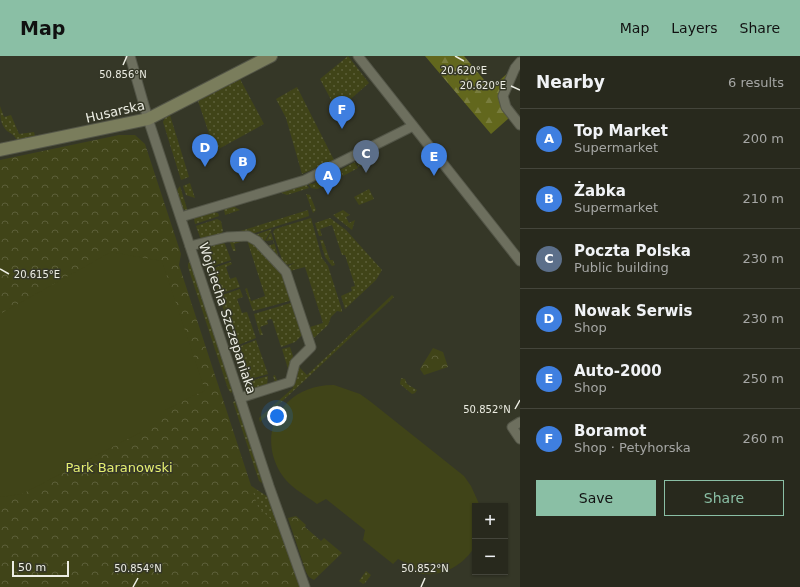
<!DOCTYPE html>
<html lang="en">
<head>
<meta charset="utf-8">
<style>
  body { margin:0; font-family:"DejaVu Sans",sans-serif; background:#34352a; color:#f1f3f6 }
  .controls { position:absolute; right:12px; bottom:12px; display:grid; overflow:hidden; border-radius:0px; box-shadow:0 1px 3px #0004 }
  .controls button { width:36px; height:36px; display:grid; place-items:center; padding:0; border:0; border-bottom:1px solid #44453b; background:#28291d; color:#f1f3f6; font:20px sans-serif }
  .scale { position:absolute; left:12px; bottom:10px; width:57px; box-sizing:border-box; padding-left:4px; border:2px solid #ecede3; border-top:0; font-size:11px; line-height:14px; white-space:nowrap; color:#ecede3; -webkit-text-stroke:3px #353727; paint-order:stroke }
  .you { position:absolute; left:277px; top:360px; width:14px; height:14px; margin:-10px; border:3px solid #fff; border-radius:50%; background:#1a73e8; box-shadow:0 0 0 6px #1a73e833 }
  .badge { display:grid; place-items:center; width:26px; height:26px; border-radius:50%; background:#8abfa5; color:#fff; font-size:13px; font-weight:700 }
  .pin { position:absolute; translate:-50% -33px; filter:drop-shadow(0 1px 2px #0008) }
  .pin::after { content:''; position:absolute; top:21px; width:14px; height:12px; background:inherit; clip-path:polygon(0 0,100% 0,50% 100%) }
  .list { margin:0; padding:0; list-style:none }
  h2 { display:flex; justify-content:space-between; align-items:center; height:52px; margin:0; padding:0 16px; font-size:17px }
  h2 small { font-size:13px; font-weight:400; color:#a5a6a4 }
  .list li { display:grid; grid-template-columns:26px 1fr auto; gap:12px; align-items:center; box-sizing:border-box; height:60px; padding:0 16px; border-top:1px solid #44453b }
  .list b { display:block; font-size:15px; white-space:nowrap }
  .list p { margin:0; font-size:13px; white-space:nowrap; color:#a5a6a4 }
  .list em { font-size:13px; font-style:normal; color:#a5a6a4 }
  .actions { display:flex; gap:8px; padding:12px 16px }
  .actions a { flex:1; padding:9px 0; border:1px solid #8abfa5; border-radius:0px; text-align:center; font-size:14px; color:#8abfa5 }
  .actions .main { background:#8abfa5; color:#111 }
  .map { position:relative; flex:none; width:520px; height:531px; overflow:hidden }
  header { display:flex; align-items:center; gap:24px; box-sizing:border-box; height:56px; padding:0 20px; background:#8abfa5; color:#111 }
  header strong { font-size:19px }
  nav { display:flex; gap:22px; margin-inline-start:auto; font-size:14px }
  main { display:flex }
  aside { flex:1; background:#28291d }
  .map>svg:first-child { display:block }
  .grass { fill:url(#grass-dots) }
  .forest { fill:url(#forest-firs) }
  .park { fill:url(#park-crowns) }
  .pitch { fill:#404418 }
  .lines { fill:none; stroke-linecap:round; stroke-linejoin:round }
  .minor-casing { stroke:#535547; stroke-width:11 }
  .secondary-casing { stroke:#535547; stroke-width:14 }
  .minor { stroke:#6d6f5e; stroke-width:9 }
  .secondary { stroke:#7a7d5c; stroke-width:12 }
  .ticks { fill:none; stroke:#ecede3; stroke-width:1.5 }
  .labels { text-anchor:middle; stroke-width:3; stroke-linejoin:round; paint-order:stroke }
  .street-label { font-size:13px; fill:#ecede3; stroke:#353727 }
  .park-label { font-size:13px; fill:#e4ee70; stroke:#353727 }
  .ticks-label { font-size:10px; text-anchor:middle; fill:#ecede3; stroke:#353727; stroke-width:3; stroke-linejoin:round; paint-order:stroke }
</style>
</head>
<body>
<header>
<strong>Map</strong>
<nav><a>Map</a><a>Layers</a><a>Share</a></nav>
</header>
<main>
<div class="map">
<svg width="520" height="531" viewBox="0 0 520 531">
  <defs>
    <pattern id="grass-dots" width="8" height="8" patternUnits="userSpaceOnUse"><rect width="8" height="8" fill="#404418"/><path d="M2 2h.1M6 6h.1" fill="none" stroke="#5c5f39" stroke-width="1.8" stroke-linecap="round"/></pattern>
    <pattern id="forest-firs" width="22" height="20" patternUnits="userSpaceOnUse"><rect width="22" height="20" fill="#62671d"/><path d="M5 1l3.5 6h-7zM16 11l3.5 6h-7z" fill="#797d3e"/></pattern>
    <pattern id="park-crowns" width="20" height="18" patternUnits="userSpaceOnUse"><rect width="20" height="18" fill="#404418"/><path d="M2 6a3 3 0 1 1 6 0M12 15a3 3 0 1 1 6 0" fill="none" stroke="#5c5f39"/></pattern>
  </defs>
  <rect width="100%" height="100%" fill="#353727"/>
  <!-- grass -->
  <g class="grass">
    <path d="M 348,0 L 369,27 L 337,55 L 320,23 Z"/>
    <path d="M 240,23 L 264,68 L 215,95 L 198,45 Z"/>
    <path d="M 297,31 L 334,104 L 302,118 L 286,62 L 276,43 Z"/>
    <path d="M 0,50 L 4,61 L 11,59 L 19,78 L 34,76 L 35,80 L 17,84 C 14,79 12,78 7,75 C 0,68 0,59 0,50 Z"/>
    <path d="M 170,59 L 189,121 L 181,124 L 163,66 L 165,61 Z"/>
    <path d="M 373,94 L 380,96 L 376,101 L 359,111 L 356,105 Z"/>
    <path d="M 355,106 L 358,112 L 343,120 L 340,114 Z"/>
    <path d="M 339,115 L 342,120 L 326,129 L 323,123 Z"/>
    <path d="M 321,123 L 325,130 L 317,133 L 311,132 L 308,127 L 313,128 Z"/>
    <path d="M 190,127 L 195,142 L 186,139 L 183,130 Z"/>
    <path d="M 306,128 L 309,132 L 287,139 L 279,136 Z"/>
    <path d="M 180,130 L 188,156 L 181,151 L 177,134 Z"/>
    <path d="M 369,133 L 374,143 L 359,149 L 354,141 Z"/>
    <path d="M 306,138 L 310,139 L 316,154 L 313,157 Z"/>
    <path d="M 233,150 L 240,154 L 225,159 L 224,153 Z"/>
    <path d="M 308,154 L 309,160 L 252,178 L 234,177 Z"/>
    <path d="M 343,154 L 350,159 L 346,161 L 349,167 L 355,164 L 352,174 L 333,159 Z"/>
    <path d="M 214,156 L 218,157 L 219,160 L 195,168 L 194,163 L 195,162 Z"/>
    <path d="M 311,162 L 322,202 L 328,210 L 342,254 L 342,256 L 337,255 L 331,261 L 328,269 L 314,282 L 307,269 L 309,268 L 310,271 L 323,267 L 305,211 L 290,215 L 288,210 L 295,207 L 286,209 L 283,207 L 273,176 L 275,173 Z"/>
    <path d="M 330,162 L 346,174 L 382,214 L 376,224 L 345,253 L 341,240 L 352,235 L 351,231 L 355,230 L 345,199 L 342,199 L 332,169 L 320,173 L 322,180 L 319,180 L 315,167 Z"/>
    <path d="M 217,163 L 221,165 L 223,175 L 221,178 L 201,184 L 196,170 Z"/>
    <path d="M 272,173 L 265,185 L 261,184 L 255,179 Z"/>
    <path d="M 271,176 L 279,203 L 272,196 L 273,193 L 271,195 L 267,190 L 274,188 L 273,184 L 266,185 Z"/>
    <path d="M 249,183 L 285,219 L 293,244 L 253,255 L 245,233 L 247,232 L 251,245 L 265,240 L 247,184 L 234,188 L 236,195 L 233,195 L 230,186 Z"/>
    <path d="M 320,184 L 323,184 L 330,204 L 333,204 L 335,209 L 332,210 L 325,201 Z"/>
    <path d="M 223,186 L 225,188 L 231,204 L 210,211 L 203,189 Z"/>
    <path d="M 190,204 L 233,334 L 231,337 L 228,333 L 188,211 L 188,208 Z"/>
    <path d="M 231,206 L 232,208 L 226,211 L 230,223 L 236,221 L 240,231 L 219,238 L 211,213 Z"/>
    <path d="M 240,233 L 243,241 L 237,243 L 242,257 L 247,256 L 256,282 L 236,290 L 219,240 Z"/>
    <path d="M 392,239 L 394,241 L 260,366 L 259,362 L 293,332 L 292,329 L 297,323 L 298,310 L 307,319 Z"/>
    <path d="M 294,246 L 304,277 L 295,286 L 281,291 L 272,263 L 267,264 L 268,268 L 260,271 L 263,279 L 260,279 L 254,258 Z"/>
    <path d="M 256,284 L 268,318 L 247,324 L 236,292 Z"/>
    <path d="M 290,291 L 293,300 L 290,312 L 292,321 L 288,325 L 276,329 L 273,320 L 275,319 L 278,327 L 291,323 L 282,293 Z"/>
    <path d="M 268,320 L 267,330 L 250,336 L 247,326 Z"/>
    <path d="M 401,322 L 405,323 L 407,328 L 417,334 L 415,337 L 412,338 L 400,328 Z"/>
    <path d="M 235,345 L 263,424 L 262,427 L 259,425 L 233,346 Z"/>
    <path d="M 250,429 L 268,441 L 279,470 L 275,472 L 269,463 L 258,452 Z"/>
    <path d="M 366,515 L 371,519 L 365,527 L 363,528 L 359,525 Z"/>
  </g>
  <!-- forest -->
  <path class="forest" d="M 425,0 L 464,0 L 491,32 L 509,16 L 509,21 C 496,40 499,42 509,62 L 491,78 Z"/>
  <!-- park -->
  <g class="park">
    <path d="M 119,79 L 135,79 L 145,88 L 181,198 L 179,209 L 258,451 L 278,470 L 300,531 L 0,531 L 0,104 Z"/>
    <path d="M 433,292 L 443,296 L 448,311 L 424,319 L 420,313 Z"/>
    <path d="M 296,460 L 306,469 L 305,471 L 321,485 L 324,482 L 342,497 L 314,524 L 309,521 L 306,516 L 288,462 Z"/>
  </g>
  <!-- pitch -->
  <g class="pitch">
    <path d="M 111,196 L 162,205 L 205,335 L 192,340 L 164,355 L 143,375 L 22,438 L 0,441 L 0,258 Z"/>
    <path d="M 334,329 L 360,338 L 371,346 L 464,420 L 471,430 L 480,450 L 475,450 L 475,490 C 461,514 433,525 407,514 L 408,508 L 398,503 L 393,508 L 363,484 L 365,474 L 326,443 L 317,448 C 305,439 288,430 280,416 C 255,373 286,328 334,329 Z"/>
  </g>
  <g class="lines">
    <!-- minor casing -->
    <g class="minor-casing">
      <g id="minor">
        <path d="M 130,0 L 148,63 L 269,430 L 305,531"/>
        <path d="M 358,0 L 520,205"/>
        <path d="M 520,6 L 515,12 L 503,40 L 506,51 L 520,69"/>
        <path d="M 181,161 L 305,124 L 413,70"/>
        <path d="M 190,190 L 227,181 L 248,180 L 257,185 L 286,216 L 311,291 L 295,307 L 290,326 L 240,342"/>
        <path d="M 520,366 L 512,371 L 520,383"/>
      </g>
    </g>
    <!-- secondary casing -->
    <g class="secondary-casing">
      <path id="secondary" d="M 0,94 L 148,63 L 271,0"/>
    </g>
    <!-- minor -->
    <use href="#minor" class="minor"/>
    <!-- secondary -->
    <use href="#secondary" class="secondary"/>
  </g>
  <!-- ticks -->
  <path class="ticks" d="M 455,0 L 464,5M 123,9 L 127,0M 511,30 L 520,34M 0,213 L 9,218M 515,353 L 520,344M 133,531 L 138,522M 421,531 L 425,522"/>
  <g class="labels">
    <!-- street labels -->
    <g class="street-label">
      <text transform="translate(115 55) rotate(-13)" y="5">Husarska</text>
      <text transform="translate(228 262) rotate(72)" y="5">Wojciecha Szczepaniaka</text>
    </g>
    <!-- park labels -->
    <g class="park-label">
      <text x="119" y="416">Park Baranowski</text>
    </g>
  </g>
  <g class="ticks-label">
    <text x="464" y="18">20.620°E</text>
    <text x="123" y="22">50.856°N</text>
    <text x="483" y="33">20.620°E</text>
    <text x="37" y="222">20.615°E</text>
    <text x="487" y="357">50.852°N</text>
    <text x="138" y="516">50.854°N</text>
    <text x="425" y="516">50.852°N</text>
  </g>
</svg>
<div class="controls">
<button>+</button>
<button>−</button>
</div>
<div class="scale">50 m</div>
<div class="you"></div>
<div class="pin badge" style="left:328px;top:139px;background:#3f7fe0">A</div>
<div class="pin badge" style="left:243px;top:125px;background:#3f7fe0">B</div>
<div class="pin badge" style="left:366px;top:117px;background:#5c6f8a">C</div>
<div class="pin badge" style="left:205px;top:111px;background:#3f7fe0">D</div>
<div class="pin badge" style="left:434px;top:120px;background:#3f7fe0">E</div>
<div class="pin badge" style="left:342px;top:73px;background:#3f7fe0">F</div>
</div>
<aside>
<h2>Nearby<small>6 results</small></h2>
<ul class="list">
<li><span class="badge" style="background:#3f7fe0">A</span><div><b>Top Market</b><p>Supermarket</p></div><em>200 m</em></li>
<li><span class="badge" style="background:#3f7fe0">B</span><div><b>Żabka</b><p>Supermarket</p></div><em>210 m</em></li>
<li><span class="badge" style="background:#5c6f8a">C</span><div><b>Poczta Polska</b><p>Public building</p></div><em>230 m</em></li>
<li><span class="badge" style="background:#3f7fe0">D</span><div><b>Nowak Serwis</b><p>Shop</p></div><em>230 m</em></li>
<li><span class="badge" style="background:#3f7fe0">E</span><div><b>Auto-2000</b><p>Shop</p></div><em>250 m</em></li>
<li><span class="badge" style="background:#3f7fe0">F</span><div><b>Boramot</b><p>Shop · Petyhorska</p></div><em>260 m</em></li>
</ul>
<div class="actions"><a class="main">Save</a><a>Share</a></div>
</aside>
</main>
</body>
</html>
